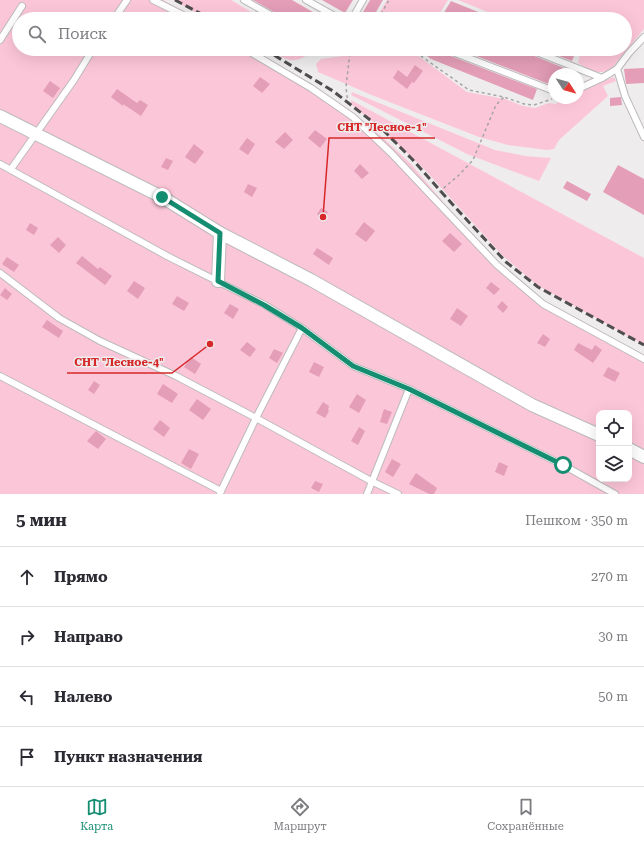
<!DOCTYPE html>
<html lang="ru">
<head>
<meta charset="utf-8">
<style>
  body { margin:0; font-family:"Roboto Serif",serif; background:#f7f7f7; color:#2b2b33 }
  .controls { position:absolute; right:12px; bottom:12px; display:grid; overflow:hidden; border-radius:8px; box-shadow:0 4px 16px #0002 }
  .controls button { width:36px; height:36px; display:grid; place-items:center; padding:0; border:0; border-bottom:1px solid #e1e1e2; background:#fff; color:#2b2b33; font:20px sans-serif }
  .compass { position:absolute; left:548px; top:68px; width:36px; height:36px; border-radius:50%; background:#fff; box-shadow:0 4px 16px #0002; rotate:126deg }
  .stop { position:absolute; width:12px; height:12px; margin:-9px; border:3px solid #148d71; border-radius:50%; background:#fff }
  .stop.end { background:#148d71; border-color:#fff; box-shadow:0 1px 4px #0008 }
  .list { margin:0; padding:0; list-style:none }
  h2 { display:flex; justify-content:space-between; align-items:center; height:52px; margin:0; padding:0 16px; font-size:17px }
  h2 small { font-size:13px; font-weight:400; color:#7c7c81 }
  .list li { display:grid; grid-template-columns:26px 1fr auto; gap:12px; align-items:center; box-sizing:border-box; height:60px; padding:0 16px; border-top:1px solid #e1e1e2 }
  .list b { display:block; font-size:15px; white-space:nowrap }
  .list em { font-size:13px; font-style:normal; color:#7c7c81 }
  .icon { flex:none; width:22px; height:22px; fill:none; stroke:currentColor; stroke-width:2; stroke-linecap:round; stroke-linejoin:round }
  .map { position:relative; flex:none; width:644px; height:494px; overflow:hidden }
  .search { position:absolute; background:#fff; box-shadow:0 4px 16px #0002; left:12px; right:12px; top:12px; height:44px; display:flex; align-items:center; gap:10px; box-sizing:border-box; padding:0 14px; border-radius:22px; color:#7c7c81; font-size:15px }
  .sheet { height:292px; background:#fff }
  nav { display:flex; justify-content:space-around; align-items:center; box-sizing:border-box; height:56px; border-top:1px solid #e1e1e2; background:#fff; font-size:11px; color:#7c7c81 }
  nav a { display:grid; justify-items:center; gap:2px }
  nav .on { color:#148d71 }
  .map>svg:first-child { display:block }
  .green { fill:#fcc6d9; fill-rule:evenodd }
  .building { fill:#e49eb7 }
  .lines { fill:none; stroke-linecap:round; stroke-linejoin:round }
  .service-casing { stroke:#bdbabb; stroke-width:8 }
  .minor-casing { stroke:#bdbabb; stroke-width:14 }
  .path { stroke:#a6a4a4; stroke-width:1.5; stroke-dasharray:3 3; stroke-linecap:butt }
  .service { stroke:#fff; stroke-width:6 }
  .minor { stroke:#fff; stroke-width:12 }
  .rail { stroke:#4f4d4d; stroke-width:3; stroke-dasharray:8 4; stroke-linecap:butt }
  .route { stroke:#148d71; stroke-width:5 }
  .leader { fill:none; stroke:#d62828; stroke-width:1.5 }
  .callout-dot { fill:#d62828; stroke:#efeced; stroke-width:1.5 }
  .callout-label { font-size:11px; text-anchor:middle; font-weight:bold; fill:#d62828; stroke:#efeced; stroke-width:3; stroke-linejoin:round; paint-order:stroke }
</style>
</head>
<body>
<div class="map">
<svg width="644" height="494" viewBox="0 0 644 494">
  <rect width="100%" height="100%" fill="#efeced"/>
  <!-- green -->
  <g class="green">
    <path d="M 0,0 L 163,0 L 198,19 L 19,19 L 19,49 L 253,49 L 350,110 L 381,136 L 410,163 L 483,249 L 539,298 L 644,355 L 644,494 L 0,494 ZM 599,413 L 629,413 L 629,479 L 599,479 Z"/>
    <path d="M 173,0 L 231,0 L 263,19 L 208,19 Z"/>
    <path d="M 387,0 L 448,0 L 436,19 L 376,19 Z"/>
    <path d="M 458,0 L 644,0 L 644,29 L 611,69 L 603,72 L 594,72 L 578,63 L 581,50 L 579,49 L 625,49 L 625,19 L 505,19 Z"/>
    <path d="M 266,49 L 310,49 C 309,57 297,61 290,60 C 284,59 272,52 266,49 Z"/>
    <path d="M 393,49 L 409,49 L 467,92 L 505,99 L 523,106 L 535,108 L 549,103 L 556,104 L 561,98 L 578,98 L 578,91 L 614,77 L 616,81 L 603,86 L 608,96 L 559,140 L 554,149 L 547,150 L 508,145 L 479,137 L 374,96 L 318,72 L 316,64 L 321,59 Z"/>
    <path d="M 352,92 L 495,150 L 525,156 L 551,158 L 539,181 L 467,154 L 351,95 Z"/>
    <path d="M 351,100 L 644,258 L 644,345 L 537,285 L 503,256 L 425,170 L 385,132 L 351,104 Z"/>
  </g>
  <!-- building -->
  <g class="building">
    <path d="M 253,0 L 292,0 L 325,19 L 286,19 Z"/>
    <path d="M 322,0 L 353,0 L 345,13 Z"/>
    <path d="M 370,0 L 383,0 L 372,19 L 359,19 Z"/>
    <path d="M 451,1 L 493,18 L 493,19 L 469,19 L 456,14 L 453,19 L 440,19 Z"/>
    <path d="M 418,49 L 441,49 L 443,53 L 537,89 L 533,100 L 431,59 Z"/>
    <path d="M 458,49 L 525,49 L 527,53 L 569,70 L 567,74 L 554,74 L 554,86 Z"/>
    <path d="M 541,49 L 571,49 L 576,51 L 572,61 Z"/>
    <path d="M 415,65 L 423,71 L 414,83 L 412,82 L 407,89 L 393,78 L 398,70 L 407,77 Z"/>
    <path d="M 644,68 L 644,83 L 626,84 L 624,69 Z"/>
    <path d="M 260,77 L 270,84 L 262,93 L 253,86 Z"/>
    <path d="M 50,81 L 60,88 L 53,98 L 43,91 Z"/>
    <path d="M 117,89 L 137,103 L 140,100 L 148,105 L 141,116 L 123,104 L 123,106 L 111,97 Z"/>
    <path d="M 621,97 L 622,105 L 610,106 L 610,98 Z"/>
    <path d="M 315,130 L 327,139 L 320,148 L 308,138 Z"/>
    <path d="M 285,132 L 293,140 L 284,149 L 275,142 Z"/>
    <path d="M 247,138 L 255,144 L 248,155 L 239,149 Z"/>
    <path d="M 194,144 L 204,152 L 195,164 L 185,157 Z"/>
    <path d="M 166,158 L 173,161 L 168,170 L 161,167 Z"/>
    <path d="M 360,164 L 369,173 L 362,179 L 354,171 Z"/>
    <path d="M 618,165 L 644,179 L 644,215 L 603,192 Z"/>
    <path d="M 567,181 L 591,194 L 587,201 L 563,188 Z"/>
    <path d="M 248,184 L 257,188 L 252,197 L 244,192 Z"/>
    <path d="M 321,208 L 328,212 L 323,219 L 317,214 Z"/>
    <path d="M 364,222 L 375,231 L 366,242 L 355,234 Z"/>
    <path d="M 30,223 L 38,228 L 34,235 L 26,230 Z"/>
    <path d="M 450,233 L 462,244 L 454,252 L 442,241 Z"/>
    <path d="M 58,237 L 66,245 L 59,253 L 50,245 Z"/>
    <path d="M 317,248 L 333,258 L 329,265 L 313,254 Z"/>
    <path d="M 82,256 L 98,269 L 100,267 L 112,276 L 105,285 L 76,263 Z"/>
    <path d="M 7,257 L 19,265 L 14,272 L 2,264 Z"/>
    <path d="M 134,281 L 145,288 L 138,299 L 127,291 Z"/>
    <path d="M 491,282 L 500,289 L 494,295 L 486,288 Z"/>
    <path d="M 5,288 L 12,294 L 7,300 L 0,295 Z"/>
    <path d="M 177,296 L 189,303 L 184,311 L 172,304 Z"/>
    <path d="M 502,301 L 508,307 L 503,313 L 497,307 Z"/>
    <path d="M 230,304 L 239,309 L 233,319 L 224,313 Z"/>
    <path d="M 457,308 L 468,316 L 461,326 L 450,319 Z"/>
    <path d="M 47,320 L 63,331 L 59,338 L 42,327 Z"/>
    <path d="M 543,334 L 550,339 L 545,347 L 537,343 Z"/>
    <path d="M 247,342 L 256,349 L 250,357 L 240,350 Z"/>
    <path d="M 578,343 L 592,350 L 595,345 L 602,350 L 593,363 L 574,350 Z"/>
    <path d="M 274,349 L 283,353 L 277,363 L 269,358 Z"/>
    <path d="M 191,357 L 201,364 L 195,374 L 184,367 Z"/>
    <path d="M 314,362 L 324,367 L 319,377 L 309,372 Z"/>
    <path d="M 608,367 L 620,373 L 615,382 L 603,376 Z"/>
    <path d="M 94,381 L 100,385 L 94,394 L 88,390 Z"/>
    <path d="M 163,384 L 178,394 L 172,403 L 157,394 Z"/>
    <path d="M 357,394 L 366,400 L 359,413 L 349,407 Z"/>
    <path d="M 197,399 L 211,409 L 203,420 L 189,410 Z"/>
    <path d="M 323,402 L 329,406 L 328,410 L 329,411 L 325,418 L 316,413 Z"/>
    <path d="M 384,409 L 392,412 L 387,424 L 380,422 Z"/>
    <path d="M 160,420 L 170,428 L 164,437 L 153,429 Z"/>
    <path d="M 359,427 L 365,431 L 358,445 L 351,441 Z"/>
    <path d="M 96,431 L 106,439 L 98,449 L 87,441 Z"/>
    <path d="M 189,449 L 199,454 L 191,469 L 181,463 Z"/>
    <path d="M 392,459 L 401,464 L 393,477 L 385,472 Z"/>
    <path d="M 499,462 L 508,466 L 504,476 L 495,472 Z"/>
    <path d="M 416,473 L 437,488 L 434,494 L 429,494 L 409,484 Z"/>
    <path d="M 315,481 L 323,484 L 319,492 L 311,488 Z"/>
  </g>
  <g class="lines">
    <!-- service casing -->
    <g class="service-casing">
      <g id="service">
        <path d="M 153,0 L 191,19"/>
        <path d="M 244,0 L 278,19"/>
        <path d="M 306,0 L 340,19"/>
        <path d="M 114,19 L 127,0"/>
        <path d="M 352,19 L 363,0"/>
        <path d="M 0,40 L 22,6"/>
        <path d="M 245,49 L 311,88 L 353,117 L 391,153 L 497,265 L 543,304 L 644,359"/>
        <path d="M 331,49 L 334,50 L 334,49"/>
        <path d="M 445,49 L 554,91"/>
        <path d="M 529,49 L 602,78"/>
        <path d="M 617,69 L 625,96 L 644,137"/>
        <path d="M 578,89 L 602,78 L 617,69 L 629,53 L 644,37"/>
        <path d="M 0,164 L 167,256 L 265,305 L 302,328 L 353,366 L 409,389 L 563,465 L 615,494"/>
        <path d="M 11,169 L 74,80 L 93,49"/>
        <path d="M 0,273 L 59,318 L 100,341 L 176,376 L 256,418 L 371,481 L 398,494"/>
        <path d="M 0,376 L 221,491"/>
        <path d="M 220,493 L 256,418 L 302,328"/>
        <path d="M 367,494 L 409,389"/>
      </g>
    </g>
    <!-- minor casing -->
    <g class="minor-casing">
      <g id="minor">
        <path d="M 0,116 L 162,197 L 220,233 L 311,280 L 532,405 L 599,435"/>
        <path d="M 218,281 L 220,233"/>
        <path d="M 629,449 L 644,457"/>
      </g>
    </g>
    <!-- path -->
    <g class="path">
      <path d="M 378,19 L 389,0"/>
      <path d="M 345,49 L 350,52"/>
      <path d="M 411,49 L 469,90 L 504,97 L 524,104 L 534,105 L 552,99"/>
      <path d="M 348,104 L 346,87 L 350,52 L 375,49"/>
      <path d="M 439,192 L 459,175 L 473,160 L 496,105 L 504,97"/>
    </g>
    <!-- service -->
    <use href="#service" class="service"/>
    <!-- minor -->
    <use href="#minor" class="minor"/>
    <!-- rail -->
    <g class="rail">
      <path d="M 175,0 L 211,19"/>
      <path d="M 264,49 L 333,91 L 383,130 L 412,159 L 454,206 L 506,262 L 538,287 L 644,345"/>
    </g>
  </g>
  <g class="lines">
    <!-- route -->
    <path class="route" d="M 162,197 L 220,233 L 218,281 L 264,305 L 302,328 L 353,366 L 409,389 L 563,465"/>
  </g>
  <!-- callouts -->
  <path class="leader" d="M323 217L329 138H435M210 344L172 373H67"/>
  <g class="callout-dot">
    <circle cx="323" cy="217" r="4"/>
    <circle cx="210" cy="344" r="4"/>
  </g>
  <g class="callout-label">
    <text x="382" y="131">СНТ "Лесное-1"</text>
    <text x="119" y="366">СНТ "Лесное-4"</text>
  </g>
</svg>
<div class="controls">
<button><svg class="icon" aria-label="locate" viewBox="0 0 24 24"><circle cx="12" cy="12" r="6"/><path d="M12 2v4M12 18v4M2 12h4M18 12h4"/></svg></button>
<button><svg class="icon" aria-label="layers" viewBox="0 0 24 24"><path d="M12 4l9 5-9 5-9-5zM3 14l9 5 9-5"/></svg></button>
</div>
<svg class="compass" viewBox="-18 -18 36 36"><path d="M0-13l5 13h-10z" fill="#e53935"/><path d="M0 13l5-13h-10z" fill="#7c7c81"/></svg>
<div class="stop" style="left:563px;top:465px"></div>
<div class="stop end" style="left:162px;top:197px"></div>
<div class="search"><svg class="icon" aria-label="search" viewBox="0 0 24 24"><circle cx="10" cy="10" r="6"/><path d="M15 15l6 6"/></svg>Поиск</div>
</div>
<section class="sheet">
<h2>5 мин<small>Пешком · 350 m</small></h2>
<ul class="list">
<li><svg class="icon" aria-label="ahead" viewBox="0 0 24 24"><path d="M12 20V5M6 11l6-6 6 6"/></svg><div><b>Прямо</b></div><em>270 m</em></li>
<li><svg class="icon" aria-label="right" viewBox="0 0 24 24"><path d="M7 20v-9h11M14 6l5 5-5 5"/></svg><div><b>Направо</b></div><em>30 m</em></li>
<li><svg class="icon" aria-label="left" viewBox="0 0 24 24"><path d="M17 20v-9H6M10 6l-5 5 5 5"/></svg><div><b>Налево</b></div><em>50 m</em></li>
<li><svg class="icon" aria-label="arrive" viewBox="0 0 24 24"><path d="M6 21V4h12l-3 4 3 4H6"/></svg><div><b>Пункт назначения</b></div></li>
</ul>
</section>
<nav>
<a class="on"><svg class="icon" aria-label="map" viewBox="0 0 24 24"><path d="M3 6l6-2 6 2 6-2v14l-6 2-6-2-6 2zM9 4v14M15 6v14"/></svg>Карта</a>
<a><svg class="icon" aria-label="directions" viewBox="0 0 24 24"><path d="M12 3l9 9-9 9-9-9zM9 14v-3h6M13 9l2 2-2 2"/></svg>Маршрут</a>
<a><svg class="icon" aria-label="saved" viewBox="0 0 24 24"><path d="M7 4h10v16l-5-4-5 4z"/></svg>Сохранённые</a>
</nav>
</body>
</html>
